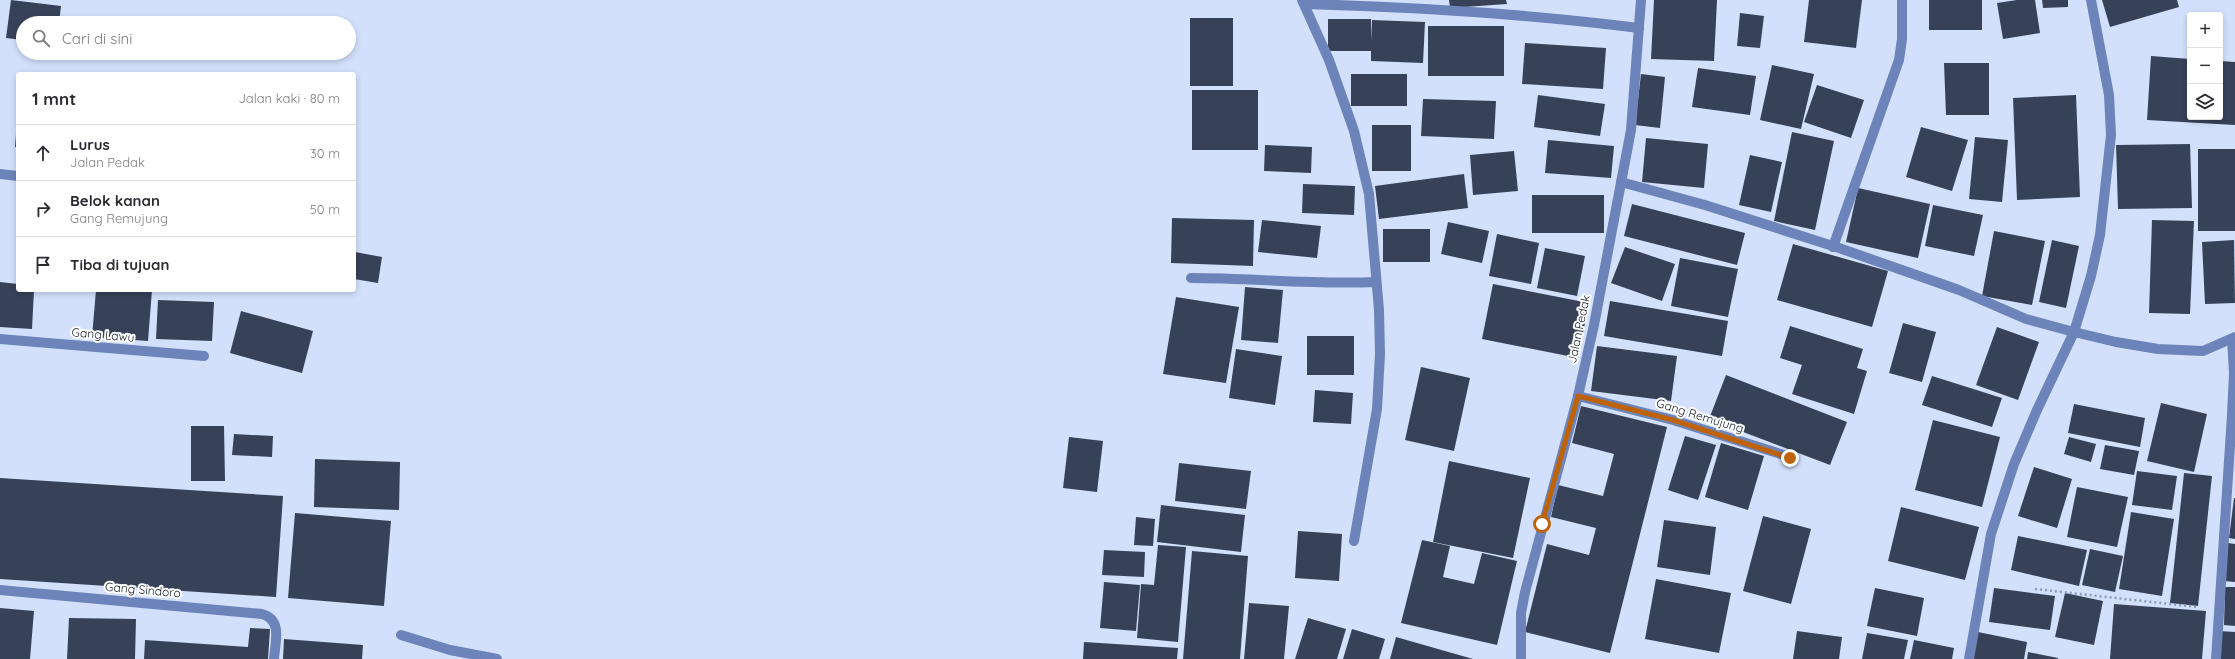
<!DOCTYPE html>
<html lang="id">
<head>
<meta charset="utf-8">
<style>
  body { margin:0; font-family:Quicksand,sans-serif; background:#f7f7f7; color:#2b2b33 }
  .controls { position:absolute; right:12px; top:12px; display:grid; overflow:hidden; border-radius:4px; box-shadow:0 2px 6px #0003 }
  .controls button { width:36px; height:36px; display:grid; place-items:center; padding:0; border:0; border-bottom:1px solid #e1e1e2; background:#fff; color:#2b2b33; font:20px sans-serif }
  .stop { position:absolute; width:12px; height:12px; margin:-9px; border:3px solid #be630a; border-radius:50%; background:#fff }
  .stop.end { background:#be630a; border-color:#fff; box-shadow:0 1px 4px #0008 }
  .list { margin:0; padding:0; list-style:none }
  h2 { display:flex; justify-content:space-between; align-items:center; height:52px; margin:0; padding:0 16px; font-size:17px }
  h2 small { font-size:13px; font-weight:400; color:#7c7c81 }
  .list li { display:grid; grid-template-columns:26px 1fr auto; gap:12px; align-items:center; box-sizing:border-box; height:56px; padding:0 16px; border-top:1px solid #e1e1e2 }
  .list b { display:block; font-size:15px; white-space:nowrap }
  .list p { margin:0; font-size:13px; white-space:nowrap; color:#7c7c81 }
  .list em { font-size:13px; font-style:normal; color:#7c7c81 }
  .icon { flex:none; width:22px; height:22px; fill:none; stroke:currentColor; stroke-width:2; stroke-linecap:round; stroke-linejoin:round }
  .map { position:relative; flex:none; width:2235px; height:659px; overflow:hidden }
  .search { position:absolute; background:#fff; box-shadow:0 2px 6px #0003; left:16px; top:16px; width:340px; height:44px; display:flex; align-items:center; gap:10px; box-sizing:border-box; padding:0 14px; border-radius:22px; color:#7c7c81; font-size:15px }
  .panel { position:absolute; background:#fff; box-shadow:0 2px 6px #0003; left:16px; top:72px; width:340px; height:220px; border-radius:4px }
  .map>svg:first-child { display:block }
  .building { fill:#374259 }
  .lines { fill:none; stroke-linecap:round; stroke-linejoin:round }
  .path { stroke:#8e99ae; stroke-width:2.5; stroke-dasharray:2 3; stroke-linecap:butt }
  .minor { stroke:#6c84b9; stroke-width:10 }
  .route { stroke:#be630a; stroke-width:5 }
  .labels { text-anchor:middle; stroke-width:4; stroke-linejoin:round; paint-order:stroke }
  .street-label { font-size:12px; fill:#161b25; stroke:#fff }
</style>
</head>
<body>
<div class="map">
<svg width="2235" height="659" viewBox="0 0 2235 659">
  <rect width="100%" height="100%" fill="#d2e0fc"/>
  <!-- building -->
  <g class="building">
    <path d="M 11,0 L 61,6 L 59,23 L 23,23 L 23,40 L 6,38 Z"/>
    <path d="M 1449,0 L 1506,0 L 1507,4 L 1450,8 Z"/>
    <path d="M 1654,0 L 1717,0 L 1714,61 L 1651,59 Z"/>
    <path d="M 1809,0 L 1862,0 L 1856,48 L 1804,42 Z"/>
    <rect x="1929" y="0" width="53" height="30"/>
    <path d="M 2017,0 L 2035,0 L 2040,33 L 2003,39 L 1997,3 Z"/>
    <path d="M 2042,0 L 2068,0 L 2068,7 L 2043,8 Z"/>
    <path d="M 2102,0 L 2177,0 L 2179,7 L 2110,27 Z"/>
    <path d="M 1740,13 L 1764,16 L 1760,48 L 1737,46 Z"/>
    <rect x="1190" y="18" width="43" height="68"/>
    <path d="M 1328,19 L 1371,19 L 1371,42 L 1372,20 L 1425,22 L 1423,63 L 1371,61 L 1371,51 L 1328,51 Z"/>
    <rect x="1428" y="26" width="76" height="50"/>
    <path d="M 1525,43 L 1606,48 L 1603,89 L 1522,84 Z"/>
    <path d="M 2151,56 L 2190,59 L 2190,117 L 2220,117 L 2220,61 L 2235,62 L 2235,125 L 2147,120 Z"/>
    <path d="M 1944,63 L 1989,63 L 1989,115 L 1946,115 Z"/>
    <path d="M 1772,65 L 1814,74 L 1801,129 L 1760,120 Z"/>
    <path d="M 1698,68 L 1756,76 L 1750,115 L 1692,107 Z"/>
    <rect x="1351" y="74" width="56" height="32"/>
    <path d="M 1641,74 L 1665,77 L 1660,128 L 1635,125 Z"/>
    <path d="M 1817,85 L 1864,100 L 1851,138 L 1804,122 Z"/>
    <rect x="1192" y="90" width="66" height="60"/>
    <path d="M 1538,95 L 1605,104 L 1600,136 L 1534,127 Z"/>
    <path d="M 2076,95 L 2080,197 L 2017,200 L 2013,98 Z"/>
    <path d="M 1423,99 L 1496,101 L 1494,139 L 1421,136 Z"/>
    <path d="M 17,122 L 18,122 L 18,147 L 15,147 Z"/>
    <rect x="1372" y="125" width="39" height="46"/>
    <path d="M 1921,127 L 1968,140 L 1952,191 L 1906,177 Z"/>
    <path d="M 1792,132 L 1834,141 L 1815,230 L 1774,221 Z"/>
    <path d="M 1975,137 L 2008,140 L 2002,202 L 1969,199 Z"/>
    <path d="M 1646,138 L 1708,144 L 1704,188 L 1642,182 Z"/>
    <path d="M 1548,140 L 1614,146 L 1611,178 L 1545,173 Z"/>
    <path d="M 2190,144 L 2192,208 L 2118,209 L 2116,145 Z"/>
    <path d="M 1265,145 L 1312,147 L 1311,173 L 1264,171 Z"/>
    <rect x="2198" y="149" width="37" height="82"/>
    <path d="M 1514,151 L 1518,191 L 1473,195 L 1470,155 Z"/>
    <path d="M 1750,155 L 1782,162 L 1771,212 L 1739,205 Z"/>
    <path d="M 1464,174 L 1468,208 L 1379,219 L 1375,186 Z"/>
    <path d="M 1303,184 L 1355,186 L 1354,215 L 1302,213 Z"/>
    <path d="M 1858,188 L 1930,204 L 1918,258 L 1846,242 Z"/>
    <rect x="1532" y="195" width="72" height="38"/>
    <path d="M 1632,204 L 1745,233 L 1737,265 L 1624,236 Z"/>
    <path d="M 1933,205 L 1983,215 L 1974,256 L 1925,246 Z"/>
    <path d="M 1172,218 L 1254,220 L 1253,266 L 1171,263 Z"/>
    <path d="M 1262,220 L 1321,226 L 1317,258 L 1258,252 Z"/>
    <path d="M 2152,220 L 2194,221 L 2190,314 L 2149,313 Z"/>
    <path d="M 1448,222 L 1489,231 L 1482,263 L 1441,254 Z"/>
    <rect x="1383" y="229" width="47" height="33"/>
    <path d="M 1994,231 L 2045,241 L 2032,305 L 1982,296 Z"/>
    <path d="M 1497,234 L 1539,243 L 1531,284 L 1489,276 Z"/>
    <path d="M 2052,240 L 2079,246 L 2066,308 L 2039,302 Z"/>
    <path d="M 2234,240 L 2235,303 L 2205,304 L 2202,242 Z"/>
    <path d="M 1793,244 L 1888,271 L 1872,327 L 1777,300 Z"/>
    <path d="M 1625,247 L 1675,264 L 1662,301 L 1611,283 Z"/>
    <path d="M 1545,248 L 1585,256 L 1577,296 L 1537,288 Z"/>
    <path d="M 355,252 L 382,257 L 378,283 L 354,279 Z"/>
    <path d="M 1680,258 L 1738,269 L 1728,317 L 1671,306 Z"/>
    <path d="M 0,282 L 18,284 L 18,290 L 34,290 L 32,329 L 0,327 Z"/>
    <path d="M 1493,284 L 1589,303 L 1578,358 L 1482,339 Z"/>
    <path d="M 1245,287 L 1283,290 L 1278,343 L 1241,340 Z"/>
    <path d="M 96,290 L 152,290 L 148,341 L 92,337 Z"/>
    <path d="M 1176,297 L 1239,307 L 1226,383 L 1163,374 Z"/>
    <path d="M 158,300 L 214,302 L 212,341 L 156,339 Z"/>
    <path d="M 1610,301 L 1728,321 L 1722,356 L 1604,336 Z"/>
    <path d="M 241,311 L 313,331 L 302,373 L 230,353 Z"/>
    <path d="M 1903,323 L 1936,332 L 1922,382 L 1889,373 Z"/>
    <path d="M 1790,326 L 1863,349 L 1857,368 L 1867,371 L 1854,414 L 1792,394 L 1802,365 L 1780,358 Z"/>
    <path d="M 1997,327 L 2039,342 L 2018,400 L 1976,385 Z"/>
    <rect x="1307" y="336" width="47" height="39"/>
    <path d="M 1597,346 L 1677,356 L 1671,401 L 1591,391 Z"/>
    <path d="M 1236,349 L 1282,356 L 1275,405 L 1229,398 Z"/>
    <path d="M 1421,367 L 1470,378 L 1454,451 L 1405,440 Z"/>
    <path d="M 1726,375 L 1847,422 L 1830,465 L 1709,419 Z"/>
    <path d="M 1932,376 L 2002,398 L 1992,427 L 1922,405 Z"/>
    <path d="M 1315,390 L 1353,393 L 1351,424 L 1313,422 Z"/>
    <path d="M 2161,403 L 2207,414 L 2194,472 L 2147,461 Z"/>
    <path d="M 2074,404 L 2145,418 L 2140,447 L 2068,433 Z"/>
    <path d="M 1581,406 L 1667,427 L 1610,653 L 1525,632 L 1547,544 L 1589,555 L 1596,528 L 1551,517 L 1558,485 L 1603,496 L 1614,454 L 1572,443 Z"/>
    <path d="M 1933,420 L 2000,437 L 1982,507 L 1915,490 Z"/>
    <path d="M 191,426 L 224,426 L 225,481 L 191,481 Z"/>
    <path d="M 234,434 L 273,436 L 272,457 L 232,455 Z"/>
    <path d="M 1685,436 L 1716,445 L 1698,500 L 1668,490 Z"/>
    <path d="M 1069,437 L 1103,441 L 1097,492 L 1063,488 Z"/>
    <path d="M 2069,437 L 2096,444 L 2091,462 L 2064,454 Z"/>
    <path d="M 1721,443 L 1764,456 L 1748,510 L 1705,497 Z"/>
    <path d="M 2105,445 L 2139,451 L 2134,475 L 2100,469 Z"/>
    <path d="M 315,459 L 400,462 L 399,510 L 314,507 Z"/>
    <path d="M 1449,461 L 1530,478 L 1513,558 L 1433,542 Z"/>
    <path d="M 1179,463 L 1251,471 L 1246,509 L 1175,501 Z"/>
    <path d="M 2034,467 L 2072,479 L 2057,528 L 2018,516 Z"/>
    <path d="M 2137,471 L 2177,476 L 2172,510 L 2132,505 Z"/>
    <path d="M 2184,473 L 2212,476 L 2198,606 L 2170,603 Z"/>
    <path d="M 0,478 L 283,496 L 276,597 L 0,579 Z"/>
    <path d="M 2077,487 L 2128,497 L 2117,547 L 2067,537 Z"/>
    <path d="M 2234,498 L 2235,498 L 2235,539 L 2229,538 Z"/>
    <path d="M 1161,505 L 1245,515 L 1241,552 L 1157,542 Z"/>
    <path d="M 1901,507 L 1979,527 L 1965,580 L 1888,561 Z"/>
    <path d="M 2131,512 L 2174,519 L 2162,596 L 2119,589 Z"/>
    <path d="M 295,513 L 391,521 L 384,606 L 288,598 Z"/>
    <path d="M 1763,516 L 1811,529 L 1791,604 L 1743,591 Z"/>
    <path d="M 1136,517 L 1155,519 L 1153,546 L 1134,545 Z"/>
    <path d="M 1664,520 L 1716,527 L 1710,575 L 1657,567 Z"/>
    <path d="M 1298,531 L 1342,534 L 1339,581 L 1295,578 Z"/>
    <path d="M 2018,536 L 2087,550 L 2079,586 L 2011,570 Z"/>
    <path d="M 1422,540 L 1450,546 L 1443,577 L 1474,584 L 1482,553 L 1517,561 L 1497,645 L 1401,623 Z"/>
    <path d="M 2228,543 L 2235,544 L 2235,582 L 2224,581 Z"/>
    <path d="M 1158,545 L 1186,547 L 1178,642 L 1137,638 L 1141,584 L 1154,585 Z"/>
    <path d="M 2090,549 L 2123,556 L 2115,592 L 2082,585 Z"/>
    <path d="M 1104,550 L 1145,552 L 1144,577 L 1102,575 Z"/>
    <path d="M 1192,551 L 1248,556 L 1240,659 L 1183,659 Z"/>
    <path d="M 1656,579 L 1731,593 L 1719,653 L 1645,639 Z"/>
    <path d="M 1104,582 L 1140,585 L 1136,631 L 1100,628 Z"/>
    <path d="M 2225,587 L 2235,587 L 2235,626 L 2224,625 Z"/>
    <path d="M 1875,588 L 1924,598 L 1917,636 L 1867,626 Z"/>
    <path d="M 1994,588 L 2055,596 L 2050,630 L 1989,622 Z"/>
    <path d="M 2065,593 L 2103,601 L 2094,645 L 2055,637 Z"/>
    <path d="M 1249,603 L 1289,606 L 1284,659 L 1244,659 Z"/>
    <path d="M 2114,604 L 2206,611 L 2202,659 L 2110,659 Z"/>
    <path d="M 0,608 L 34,611 L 30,659 L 0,659 Z"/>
    <path d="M 69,618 L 136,619 L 135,659 L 67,659 Z"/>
    <path d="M 1308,618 L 1346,629 L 1337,659 L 1295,659 Z"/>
    <path d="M 250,628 L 270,629 L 268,659 L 144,659 L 145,640 L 248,647 Z"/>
    <path d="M 1352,629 L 1385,639 L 1379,659 L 1343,659 Z"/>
    <path d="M 1797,631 L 1842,637 L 1839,659 L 1793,659 Z"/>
    <path d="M 2219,631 L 2235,632 L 2235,659 L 2218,659 Z"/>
    <path d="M 1978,632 L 2027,642 L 2024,659 L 1972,659 Z"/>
    <path d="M 1867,633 L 1908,640 L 1904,659 L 1862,659 Z"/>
    <path d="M 1396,637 L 1473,659 L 1390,659 Z"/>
    <path d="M 284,639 L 363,645 L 362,659 L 283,659 Z"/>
    <path d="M 1914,640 L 1954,648 L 1952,659 L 1910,659 Z"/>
    <path d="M 1084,642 L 1178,648 L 1177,659 L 1083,659 Z"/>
    <path d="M 2028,652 L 2058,658 L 2058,659 L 2027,659 Z"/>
  </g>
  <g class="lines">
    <!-- path -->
    <path class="path" d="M 2035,589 L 2197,607"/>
    <!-- minor -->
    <g class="minor">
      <path d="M 1302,0 L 1329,60 L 1354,131 L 1369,194 L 1379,310 L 1380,354 L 1377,409 L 1354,541"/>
      <path d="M 1304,4 C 1416,7 1528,14 1639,28"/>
      <path d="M 0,174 L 18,176"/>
      <path d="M 1621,182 L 1705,205 L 1839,248 L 1959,290 L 2026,319 L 2074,332 L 2116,342 L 2158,349 L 2203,351 L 2235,337"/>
      <path d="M 1833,247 L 1899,60 L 1902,39 L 1902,0"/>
      <path d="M 1191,278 C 1253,278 1314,285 1376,282"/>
      <path d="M 0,339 L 204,356"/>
      <path d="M 1578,396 L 1673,420 L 1790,457"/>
      <path d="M 0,590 L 262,614 C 283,620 275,642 274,659"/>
      <path d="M 401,635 L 450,650 L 497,659"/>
      <path d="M 1521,659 L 1521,613 L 1525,592 L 1578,396 L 1594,325 L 1631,130 L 1641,0"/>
      <path d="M 1969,659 L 1991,534 L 2014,464 L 2037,410 L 2074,332 L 2091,276 L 2100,235 L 2111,135 L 2109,95 L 2091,0"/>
      <path d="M 2216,659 L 2232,415 L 2234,373 L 2232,339"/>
    </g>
  </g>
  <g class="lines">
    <!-- route -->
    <path class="route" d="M 1542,524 L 1578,396 L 1673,420 L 1790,458"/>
  </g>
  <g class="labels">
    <!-- street labels -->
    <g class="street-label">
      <text transform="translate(1579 329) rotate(-78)" y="4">Jalan Pedak</text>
      <text transform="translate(103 335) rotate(5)" y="4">Gang Lawu</text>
      <text transform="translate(1700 416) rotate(17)" y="4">Gang Remujung</text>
      <text transform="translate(143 590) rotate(5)" y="4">Gang Sindoro</text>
    </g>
  </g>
</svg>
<div class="controls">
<button>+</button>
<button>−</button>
<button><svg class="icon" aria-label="layers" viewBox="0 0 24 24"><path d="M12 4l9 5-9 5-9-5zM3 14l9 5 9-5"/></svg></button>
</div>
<div class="stop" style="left:1542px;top:524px"></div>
<div class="stop end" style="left:1790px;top:458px"></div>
<div class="search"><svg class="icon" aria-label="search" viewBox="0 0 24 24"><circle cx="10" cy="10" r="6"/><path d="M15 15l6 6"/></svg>Cari di sini</div>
<section class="panel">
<h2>1 mnt<small>Jalan kaki · 80 m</small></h2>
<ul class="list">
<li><svg class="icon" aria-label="ahead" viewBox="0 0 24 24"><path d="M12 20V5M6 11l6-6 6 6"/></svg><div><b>Lurus</b><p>Jalan Pedak</p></div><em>30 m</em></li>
<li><svg class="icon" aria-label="right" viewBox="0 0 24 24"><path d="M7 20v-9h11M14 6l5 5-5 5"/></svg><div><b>Belok kanan</b><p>Gang Remujung</p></div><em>50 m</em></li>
<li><svg class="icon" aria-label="arrive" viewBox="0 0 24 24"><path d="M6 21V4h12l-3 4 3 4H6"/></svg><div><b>Tiba di tujuan</b></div></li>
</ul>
</section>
</div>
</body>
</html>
